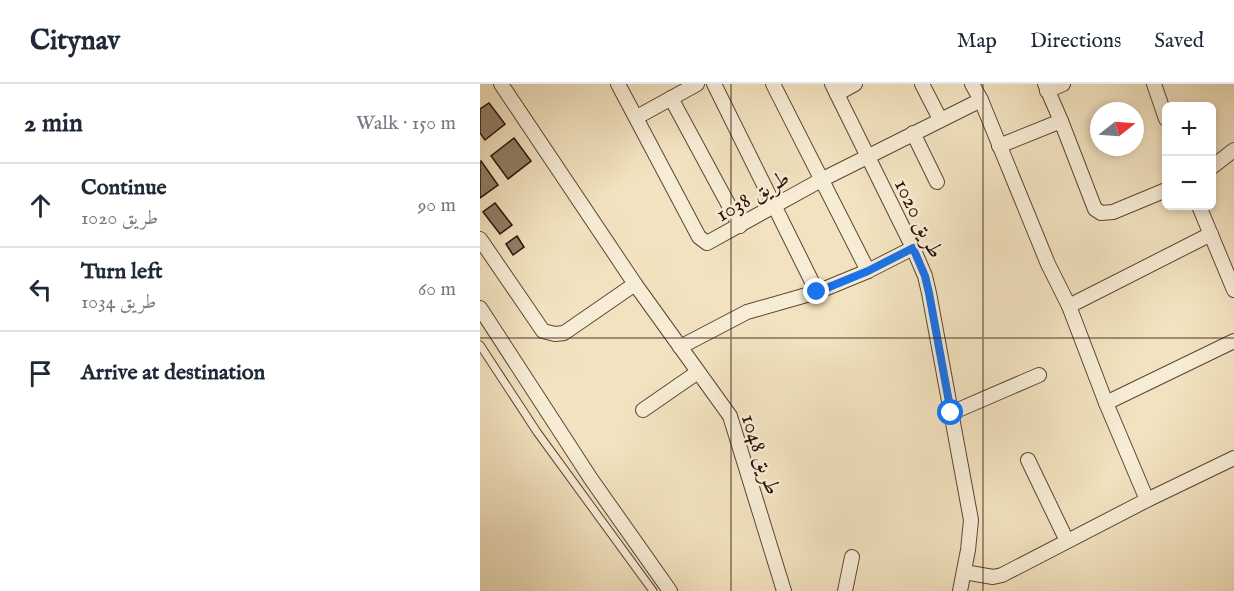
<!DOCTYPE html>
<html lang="en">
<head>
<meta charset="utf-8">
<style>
  body { margin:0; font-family:"IM FELL English",Amiri,serif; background:#f2f2f3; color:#1f2937 }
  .controls { position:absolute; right:18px; top:18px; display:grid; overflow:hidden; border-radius:9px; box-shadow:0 3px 9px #0003 }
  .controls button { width:54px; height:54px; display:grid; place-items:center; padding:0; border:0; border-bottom:2px solid #e0e1e3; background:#fff; color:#1f2937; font:30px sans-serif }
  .compass { position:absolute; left:610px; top:18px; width:54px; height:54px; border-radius:50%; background:#fff; box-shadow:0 3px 9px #0003; rotate:73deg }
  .stop { position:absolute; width:18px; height:18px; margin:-14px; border:4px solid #1a73e8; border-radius:50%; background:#fff }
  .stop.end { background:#1a73e8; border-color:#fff; box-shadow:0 2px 6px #0008 }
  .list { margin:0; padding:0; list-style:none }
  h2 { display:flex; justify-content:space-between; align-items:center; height:78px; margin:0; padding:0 24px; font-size:26px }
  h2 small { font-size:20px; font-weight:400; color:#747a83 }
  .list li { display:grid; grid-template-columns:39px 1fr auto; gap:18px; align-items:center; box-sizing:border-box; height:84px; padding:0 24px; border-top:2px solid #e0e1e3 }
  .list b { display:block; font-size:22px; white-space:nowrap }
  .list p { margin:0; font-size:20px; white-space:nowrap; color:#747a83 }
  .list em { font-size:20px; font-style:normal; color:#747a83 }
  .icon { flex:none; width:33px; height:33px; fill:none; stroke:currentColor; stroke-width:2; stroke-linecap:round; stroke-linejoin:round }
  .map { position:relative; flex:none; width:754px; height:507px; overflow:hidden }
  header { display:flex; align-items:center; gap:36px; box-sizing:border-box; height:84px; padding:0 30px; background:#fff; border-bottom:2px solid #e0e1e3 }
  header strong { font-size:28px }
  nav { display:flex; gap:33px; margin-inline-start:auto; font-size:21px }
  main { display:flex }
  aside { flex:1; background:#fff }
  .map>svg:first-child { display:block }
  .building { fill:#927e66; stroke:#291106; stroke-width:1.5 }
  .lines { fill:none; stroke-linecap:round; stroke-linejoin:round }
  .service-casing { stroke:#5b4534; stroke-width:9 }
  .minor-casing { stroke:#5b4534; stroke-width:16 }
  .service { stroke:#f7ecd5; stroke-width:7 }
  .minor { stroke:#f7ecd5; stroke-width:14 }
  .route { stroke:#1a73e8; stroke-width:8 }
  .grid { fill:none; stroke:#291106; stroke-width:1.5; stroke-opacity:0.55 }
  .labels { text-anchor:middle; stroke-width:5; stroke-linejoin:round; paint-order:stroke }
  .street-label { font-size:22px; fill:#291106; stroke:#f7ecd5 }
</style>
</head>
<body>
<header>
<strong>Citynav</strong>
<nav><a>Map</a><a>Directions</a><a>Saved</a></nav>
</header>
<main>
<aside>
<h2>2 min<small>Walk · 150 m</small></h2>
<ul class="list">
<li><svg class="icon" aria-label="ahead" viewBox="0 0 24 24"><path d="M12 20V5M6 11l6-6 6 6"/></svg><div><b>Continue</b><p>طريق 1020</p></div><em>90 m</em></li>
<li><svg class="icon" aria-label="left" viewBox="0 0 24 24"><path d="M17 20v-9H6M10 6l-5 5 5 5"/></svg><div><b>Turn left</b><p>طريق 1034</p></div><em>60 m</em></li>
<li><svg class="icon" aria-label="arrive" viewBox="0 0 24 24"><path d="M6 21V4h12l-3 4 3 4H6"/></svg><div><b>Arrive at destination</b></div></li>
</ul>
</aside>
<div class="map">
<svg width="754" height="507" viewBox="0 0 754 507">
  <rect width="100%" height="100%" fill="#f2e2bf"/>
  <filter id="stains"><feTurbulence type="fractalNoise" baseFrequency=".00333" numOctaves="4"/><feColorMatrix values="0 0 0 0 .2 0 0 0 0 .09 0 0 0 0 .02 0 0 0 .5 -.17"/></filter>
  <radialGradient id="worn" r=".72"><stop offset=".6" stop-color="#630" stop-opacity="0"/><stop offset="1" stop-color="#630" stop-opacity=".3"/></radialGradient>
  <!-- building -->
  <g class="building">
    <path d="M 9,19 L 25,40 L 5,56 L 0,49 L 0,25 Z"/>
    <path d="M 34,54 L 51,77 L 28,95 L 11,72 Z"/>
    <path d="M 1,77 L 18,101 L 0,114 L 0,78 Z"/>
    <path d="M 15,119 L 32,141 L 20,150 L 3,128 Z"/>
    <path d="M 37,152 L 44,163 L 33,171 L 26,160 Z"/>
  </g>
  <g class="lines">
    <!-- service casing -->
    <g class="service-casing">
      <path id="service" d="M 0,261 L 57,348 L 173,507"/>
    </g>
    <!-- minor casing -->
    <g class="minor-casing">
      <g id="minor">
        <path d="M 21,0 L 155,200 L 250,332 L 304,507"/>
        <path d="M 138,0 L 219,153 L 227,159 L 341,96 L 501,16"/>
        <path d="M 234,0 L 337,208"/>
        <path d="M 293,0 L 388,187"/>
        <path d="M 352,0 L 433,164 L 445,192 L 449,209 L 491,436 L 488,466 L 480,507"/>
        <path d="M 442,0 L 460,35"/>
        <path d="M 492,0 L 501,16 L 568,180 L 589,222 L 626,319 L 667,416"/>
        <path d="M 565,0 L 581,37 L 615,125 L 621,129 L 633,128 L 686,106"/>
        <path d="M 674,0 L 686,35"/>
        <path d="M 567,7 L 583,0"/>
        <path d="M 357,10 L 375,0"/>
        <path d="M 191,14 L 260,142"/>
        <path d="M 157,33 L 217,0"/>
        <path d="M 433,49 L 457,98"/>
        <path d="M 519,62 L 581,37"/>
        <path d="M 732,83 L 754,66"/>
        <path d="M 719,122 L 754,206"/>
        <path d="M 0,155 L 63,247 L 75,250 L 84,249 L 155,200"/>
        <path d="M 589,222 L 731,150"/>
        <path d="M 0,224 L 111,395 L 190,507"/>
        <path d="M 200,263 L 267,228 L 337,208 L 388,187 L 433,164"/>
        <path d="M 626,319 L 754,257"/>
        <path d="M 163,326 L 218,288"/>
        <path d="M 471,329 L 559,291"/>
        <path d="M 548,376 L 587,457"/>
        <path d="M 484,488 L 513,493 L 522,491 L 667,416 L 754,374"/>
        <path d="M 365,507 L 372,473"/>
      </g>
    </g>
    <!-- service -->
    <use href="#service" class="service"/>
    <!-- minor -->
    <use href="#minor" class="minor"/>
  </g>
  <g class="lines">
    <!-- route -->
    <path class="route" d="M 337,208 L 388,187 L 433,164 L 445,192 L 449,209 L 471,329"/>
  </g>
  <!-- grid -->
  <path class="grid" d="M 251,0 L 251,507M 503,0 L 503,507M 0,254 L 754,254"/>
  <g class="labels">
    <!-- street labels -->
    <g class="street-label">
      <text transform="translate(272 111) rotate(-30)" y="8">طريق 1038</text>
      <text transform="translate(440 134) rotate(64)" y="8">طريق 1020</text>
      <text transform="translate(282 370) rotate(72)" y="8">طريق 1048</text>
    </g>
  </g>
  <rect width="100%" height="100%" filter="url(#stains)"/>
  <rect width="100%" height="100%" fill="url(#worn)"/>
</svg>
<div class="controls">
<button>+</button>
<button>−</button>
</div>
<svg class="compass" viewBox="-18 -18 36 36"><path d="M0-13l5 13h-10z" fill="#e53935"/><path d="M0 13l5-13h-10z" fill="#747a83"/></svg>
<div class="stop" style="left:471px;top:329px"></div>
<div class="stop end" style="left:337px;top:208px"></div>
</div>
</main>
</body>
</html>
